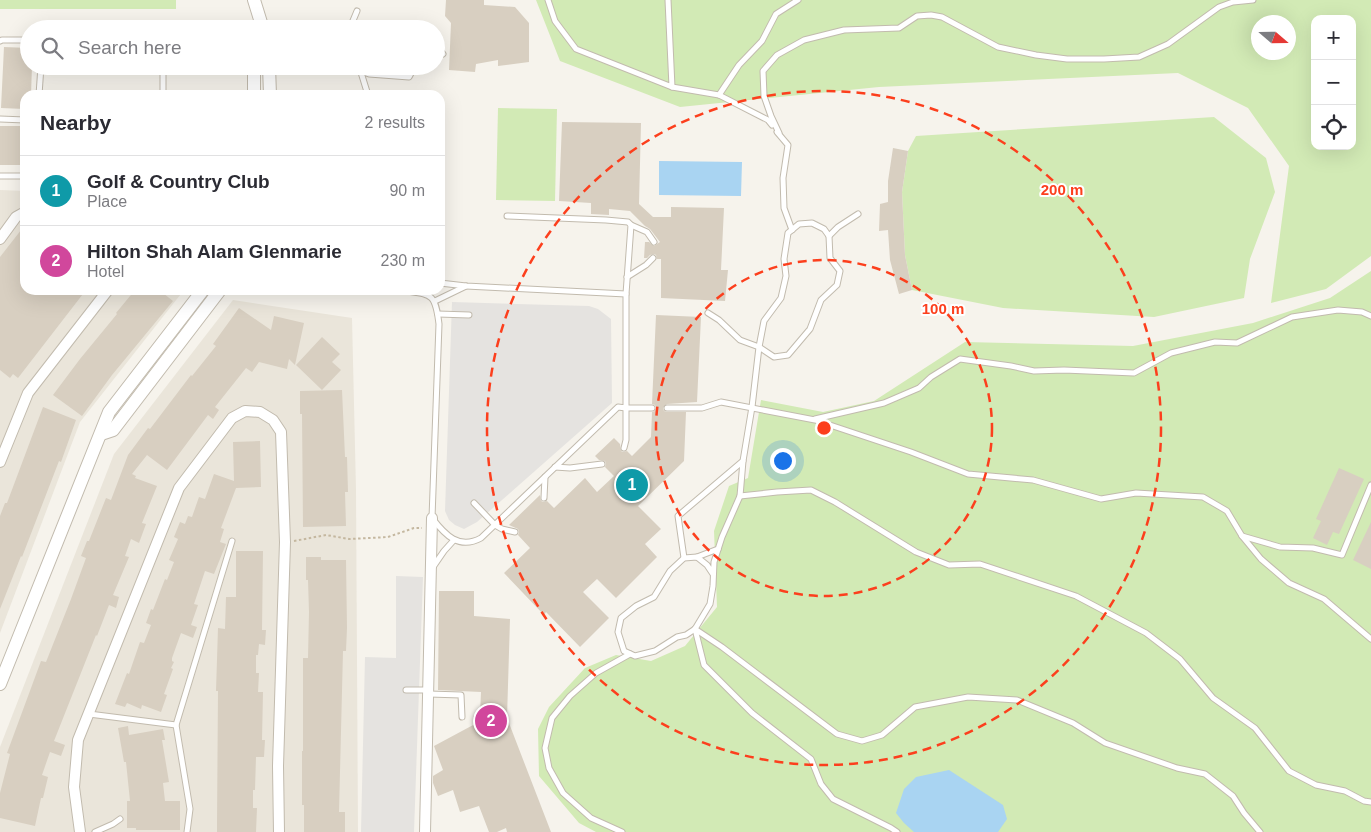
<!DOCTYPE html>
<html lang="en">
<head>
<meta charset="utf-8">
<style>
  body { margin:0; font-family:Arial,sans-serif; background:#f7f7f7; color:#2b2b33 }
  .controls { position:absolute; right:15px; top:15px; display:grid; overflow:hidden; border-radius:10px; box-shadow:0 5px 20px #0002 }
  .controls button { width:45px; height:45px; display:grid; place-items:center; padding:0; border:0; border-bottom:1px solid #e1e1e2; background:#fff; color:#2b2b33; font:25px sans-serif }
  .compass { position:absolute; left:1251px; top:15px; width:45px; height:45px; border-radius:50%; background:#fff; box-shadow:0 5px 20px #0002; rotate:110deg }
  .you { position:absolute; left:782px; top:460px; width:18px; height:18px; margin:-12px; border:4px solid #fff; border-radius:50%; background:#1a73e8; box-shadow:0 0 0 8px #1a73e833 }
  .badge { display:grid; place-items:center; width:32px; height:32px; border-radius:50%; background:#db2777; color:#fff; font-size:16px; font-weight:700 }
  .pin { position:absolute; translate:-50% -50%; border:2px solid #fff; box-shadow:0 1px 5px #0006 }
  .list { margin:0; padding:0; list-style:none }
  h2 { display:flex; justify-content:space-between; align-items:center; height:65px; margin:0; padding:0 20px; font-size:21px }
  h2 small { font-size:16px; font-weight:400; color:#7c7c81 }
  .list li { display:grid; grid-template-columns:32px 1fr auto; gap:15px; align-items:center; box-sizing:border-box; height:70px; padding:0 20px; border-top:1px solid #e1e1e2 }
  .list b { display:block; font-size:19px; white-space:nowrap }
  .list p { margin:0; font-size:16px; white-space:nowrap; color:#7c7c81 }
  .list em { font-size:16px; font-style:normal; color:#7c7c81 }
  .icon { flex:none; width:28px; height:28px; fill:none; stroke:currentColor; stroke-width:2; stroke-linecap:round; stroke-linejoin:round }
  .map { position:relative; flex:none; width:1371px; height:832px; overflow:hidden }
  .search { position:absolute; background:#fff; box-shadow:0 5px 20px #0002; left:20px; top:20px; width:425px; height:55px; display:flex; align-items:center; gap:12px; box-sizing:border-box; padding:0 18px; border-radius:28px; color:#7c7c81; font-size:19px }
  .panel { position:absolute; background:#fff; box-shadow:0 5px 20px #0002; left:20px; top:90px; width:425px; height:205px; border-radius:15px }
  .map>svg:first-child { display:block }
  .residential { fill:#eae5da }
  .green { fill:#d2eab5; fill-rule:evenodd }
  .parking { fill:#e5e3e0 }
  .water { fill:#a9d4f2 }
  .building { fill:#d8cfc1 }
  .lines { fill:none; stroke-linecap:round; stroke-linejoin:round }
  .service-casing { stroke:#c2bbae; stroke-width:7 }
  .minor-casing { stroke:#c2bbae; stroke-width:12 }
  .tertiary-casing { stroke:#c2bbae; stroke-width:14 }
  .path { stroke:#c4b79f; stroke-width:2; stroke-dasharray:2.5 2.5; stroke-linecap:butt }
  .service { stroke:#fff; stroke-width:5 }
  .minor { stroke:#fff; stroke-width:10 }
  .tertiary { stroke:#fff; stroke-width:12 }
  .ring { fill:none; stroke:#fc3f1d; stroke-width:2.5; stroke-dasharray:9 6 }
  .centre { fill:#fc3f1d; stroke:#fff; stroke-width:2.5 }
  .ring-label { font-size:15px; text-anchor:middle; font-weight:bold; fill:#fc3f1d; stroke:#fff; stroke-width:4; stroke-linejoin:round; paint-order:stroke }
</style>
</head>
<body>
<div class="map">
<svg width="1371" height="832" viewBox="0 0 1371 832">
  <rect width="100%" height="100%" fill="#f6f3ec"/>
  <g class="residential">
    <polygon points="0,190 25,191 25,290 184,290 80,422 0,633"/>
    <polygon points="233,300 352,318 356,490 358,832 0,832 0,747 114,454"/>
  </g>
  <g class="green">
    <rect x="0" y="0" width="176" height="9"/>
    <path d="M536 0H1371V256L1326 289 1271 303 1289 166 1248 108 1178 73 879 87 680 107 560 61ZM1315 19H1352V146H1315ZM1258 22H1288V52H1258Z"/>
    <polygon points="498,108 557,109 555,201 496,200"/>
    <polygon points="1214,117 1266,158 1275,192 1250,259 1244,298 1154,317 1003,308 912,290 905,255 902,192 908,151 916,136"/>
    <polygon points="1371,271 1371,832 596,832 579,823 539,776 538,729 549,707 585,668 616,655 651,661 685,646 717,607 714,531 729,486 748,478 761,400 823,412 874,401 965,342 1133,346 1253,323 1330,298"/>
  </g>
  <g class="parking">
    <polygon points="452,302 589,306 598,309 611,319 612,403 477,522 464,529 455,525 449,520 445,511"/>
    <polygon points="396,576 423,577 414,832 361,832 365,657 396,658"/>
  </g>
  <g class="water">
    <polygon points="659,161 742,162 741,196 659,195"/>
    <polygon points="949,770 1003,805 1007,819 998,832 914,832 904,823 896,813 904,789 916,777"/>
  </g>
  <g class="building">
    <polygon points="446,0 484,0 484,5 515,7 529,23 529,62 498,66 498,60 476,64 475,72 449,70 451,23 445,16"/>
    <polygon points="4,47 29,48 29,66 32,66 31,95 25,95 25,109 1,108"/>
    <polygon points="562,122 641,123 639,204 653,217 671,217 671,207 724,208 721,270 728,270 725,301 661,298 661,259 657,259 656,255 654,254 650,255 647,258 644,258 645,242 649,242 654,246 660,242 650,229 645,226 630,211 609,209 609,215 591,214 591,203 559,201"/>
    <rect x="0" y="126" width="25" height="39"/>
    <polygon points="893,148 908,151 902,192 905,255 912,290 899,294 890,260 888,230 879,231 880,204 888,202 888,181"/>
    <polygon points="25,225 25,290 86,290 18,378 13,374 10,378 0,370 0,257"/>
    <polygon points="135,290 159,290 173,301 112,375 82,416 53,395 80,359 117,314 116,313"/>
    <polygon points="239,308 271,330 274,316 304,323 295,365 289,359 287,369 259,362 252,372 246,368 215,407 219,410 213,419 208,415 167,470 147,455 132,474 136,476 135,478 157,486 142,523 146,524 139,543 131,539 125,556 129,557 113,595 119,597 116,608 109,605 97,636 96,635 54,741 65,745 61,756 50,752 42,775 48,777 43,798 41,798 35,826 0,818 0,793 10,754 7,753 41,661 46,662 71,599 86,558 81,556 87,541 89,541 106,498 111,500 128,455 148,428 150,429 191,375 192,376 216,346 213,344"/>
    <polygon points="656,315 701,317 697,402 667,404 663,408 664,411 667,412 686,412 684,461 638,506 661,529 645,544 657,557 616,598 597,579 583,592 609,618 580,647 546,612 544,615 504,573 530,548 518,535 519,532 518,529 509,525 540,495 541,501 544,502 547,501 554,508 585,478 597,492 614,476 605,467 606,464 605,461 599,460 595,456 614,438 620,444 621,451 623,452 627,451 632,456 651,437 652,412 655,411 656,408 655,405 652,404"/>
    <polygon points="322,337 340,354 332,362 341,370 322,390 296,365"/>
    <polygon points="342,390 345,457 347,457 348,492 345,492 346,526 303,527 302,414 300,414 300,391"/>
    <polygon points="43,407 76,420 61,462 59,461 22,557 21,556 0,609 0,516 5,503 7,503"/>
    <polygon points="260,441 261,487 236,488 221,528 224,529 220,542 226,544 214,574 205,571 194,604 198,605 191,625 197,627 193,638 181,633 172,658 172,661 174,662 171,668 173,669 164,694 167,695 161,712 142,705 141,709 127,703 125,707 115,704 127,673 129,674 140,642 144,643 151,625 146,623 151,609 153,610 165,579 167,580 174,562 169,560 178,539 174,537 180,522 185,524 188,516 192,517 199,497 205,499 214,474 234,481 233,442"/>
    <polygon points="1339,468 1364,479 1339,534 1333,532 1327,545 1313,538 1321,521 1316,519"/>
    <polygon points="1371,522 1371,569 1353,560"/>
    <polygon points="236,551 263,551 262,630 266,630 265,645 259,644 258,655 256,655 256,673 259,673 258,692 263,692 262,740 265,740 264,757 256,757 255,790 253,790 253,808 257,808 256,832 217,832 217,824 218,691 216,691 218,628 225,629 226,597 236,597"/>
    <polygon points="306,557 321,557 321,560 346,560 347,628 346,651 343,651 339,812 345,812 345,832 304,832 304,805 302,805 302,751 303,751 303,658 308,658 309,612 308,580 306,580"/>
    <polygon points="439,591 474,591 474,616 510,619 507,718 551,832 507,832 506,828 497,832 489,832 479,806 460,812 453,790 438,796 433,783 433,776 443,770 434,746 475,724 473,716 480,714 481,692 438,690"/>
    <polygon points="128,726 129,735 163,729 165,740 162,740 169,782 163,783 165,801 180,801 180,830 136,830 136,828 127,828 127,801 130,801 126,762 124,762 118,728"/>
  </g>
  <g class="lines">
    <g class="service-casing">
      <g id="service">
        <polyline points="548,0 555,21 576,49 672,87 668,0"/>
        <polyline points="54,29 63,24 138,29"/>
        <polyline points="352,29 352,23 357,11"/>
        <polyline points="0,41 2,40 29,40"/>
        <polyline points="436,45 443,54"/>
        <polyline points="359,66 368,95"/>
        <polyline points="360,71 369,74 409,77 415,66"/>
        <polyline points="672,87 719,95 768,120 772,125"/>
        <polyline points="39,95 41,66"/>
        <polyline points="163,95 163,66"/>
        <polyline points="719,95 739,65 762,41 776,14 798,0"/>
        <polyline points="0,119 25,120"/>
        <polyline points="777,132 788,145 783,178 784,208 792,230"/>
        <polyline points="779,133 771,116 764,96 763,71 777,55 804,40 844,30 899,28 917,16 931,15 942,17 998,47 1036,55 1067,59 1104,59 1139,57 1168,44 1219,7 1233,2 1253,0"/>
        <polyline points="0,176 25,176"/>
        <polyline points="631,225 647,232 654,242"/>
        <polyline points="627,277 646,265 653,258"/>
        <polyline points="440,283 466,286 626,294"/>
        <path d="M400 290C431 295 435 291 439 324L432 518C445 535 459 550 481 538L618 407 626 408V294L631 225 628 222 606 220 507 216"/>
        <polyline points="435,301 466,286"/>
        <polyline points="708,313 719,320 740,340 759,347 774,357 788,355 810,329 821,300 837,285 840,271 830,258 829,236 838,227 858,214"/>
        <polyline points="438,314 469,315"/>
        <polyline points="667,408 702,408 721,402 815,420 911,452 968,474 1033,480 1101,499 1136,493 1203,497 1227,511 1242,536 1280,547 1313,548 1342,555 1371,485"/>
        <polyline points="815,419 884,403 919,388 931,377 960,359 1011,366 1034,371 1064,370 1134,373 1171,353 1215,342 1237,343 1292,317 1338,310 1362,312 1371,316"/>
        <polyline points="624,448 626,440 626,408 652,408"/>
        <polyline points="555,467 570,468 602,464"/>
        <polyline points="740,496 777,492 811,490 835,502 916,552 949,565 980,564 1076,596 1146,633 1180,659 1213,698 1255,728 1289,771 1316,785 1345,791 1364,801 1371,802"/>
        <polyline points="544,498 545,477"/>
        <polyline points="474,503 495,525 502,529 515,532"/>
        <polyline points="1242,536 1261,559 1289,583 1324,599 1371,639"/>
        <polyline points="697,557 718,549"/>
        <polyline points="684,558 678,516 743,461 752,407 759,347 764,321 781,298 786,276 784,259 788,233 799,224 812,223 824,229 829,236"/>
        <polyline points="433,567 444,551 454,540"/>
        <polyline points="713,574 707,565 697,557 684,558 670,571 654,597 636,606 621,618 618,632 624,651 635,656 655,651 677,637 686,635 695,629 710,604 713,586 714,562 722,537 740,496 743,461"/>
        <polyline points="695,629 722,647 837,734 862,741 882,735 915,707 968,697 1017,700 1073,723 1105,743 1177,768 1205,774 1233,796 1244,813 1260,832"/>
        <polyline points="695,629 704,665 752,713 811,759 821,784 833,799 891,828 897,832"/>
        <polyline points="406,690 428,690"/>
        <polyline points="429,694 461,695 462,717"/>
        <polyline points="89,714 176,725 232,541"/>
        <polyline points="176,725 190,809 187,832"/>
        <polyline points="95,832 113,824 120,819"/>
        <polyline points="622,832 591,818 563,793 549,768 545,748 552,718 570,696 596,673 630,654"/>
      </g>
    </g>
    <g class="minor-casing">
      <g id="minor">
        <polyline points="0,239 16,217 25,212"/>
        <polyline points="0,462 28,393 108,290"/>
        <polyline points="80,832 74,787 78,740 179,488 232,418 245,411 260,412 273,420 281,432 285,542 278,766 279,832"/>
        <polyline points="425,832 432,518"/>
      </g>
    </g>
    <g class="tertiary-casing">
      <g id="tertiary">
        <polyline points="254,0 263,29"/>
        <polyline points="254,66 254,95"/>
        <polyline points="269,66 270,95"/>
        <polyline points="101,434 113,430 220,290"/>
        <polyline points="0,684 109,412 203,290"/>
      </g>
    </g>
    <polyline class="path" points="294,541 326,535 349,539 388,537 414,528 422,528"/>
    <use href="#service" class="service"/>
    <use href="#minor" class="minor"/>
    <use href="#tertiary" class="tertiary"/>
  </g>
  <g class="ring">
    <circle cx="824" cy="428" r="168"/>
    <circle cx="824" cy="428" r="337"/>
  </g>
  <circle cx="824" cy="428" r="8" class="centre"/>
  <g class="ring-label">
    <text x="1062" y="195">200 m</text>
    <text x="943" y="314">100 m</text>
  </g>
</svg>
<div class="controls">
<button>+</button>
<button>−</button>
<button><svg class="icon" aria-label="locate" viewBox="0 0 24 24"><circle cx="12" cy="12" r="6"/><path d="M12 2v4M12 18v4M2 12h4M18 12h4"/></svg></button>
</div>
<svg class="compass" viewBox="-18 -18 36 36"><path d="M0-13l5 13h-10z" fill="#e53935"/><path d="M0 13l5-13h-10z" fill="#7c7c81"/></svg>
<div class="you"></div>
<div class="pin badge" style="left:632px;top:485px;background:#0f9aa8">1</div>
<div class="pin badge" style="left:491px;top:721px;background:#d1479c">2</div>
<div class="search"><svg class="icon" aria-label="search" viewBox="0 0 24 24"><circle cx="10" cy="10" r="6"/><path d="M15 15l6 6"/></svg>Search here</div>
<section class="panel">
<h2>Nearby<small>2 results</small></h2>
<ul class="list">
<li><span class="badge" style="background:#0f9aa8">1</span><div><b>Golf &amp; Country Club</b><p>Place</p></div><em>90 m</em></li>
<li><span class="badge" style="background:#d1479c">2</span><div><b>Hilton Shah Alam Glenmarie</b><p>Hotel</p></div><em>230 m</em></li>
</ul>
</section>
</div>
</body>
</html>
